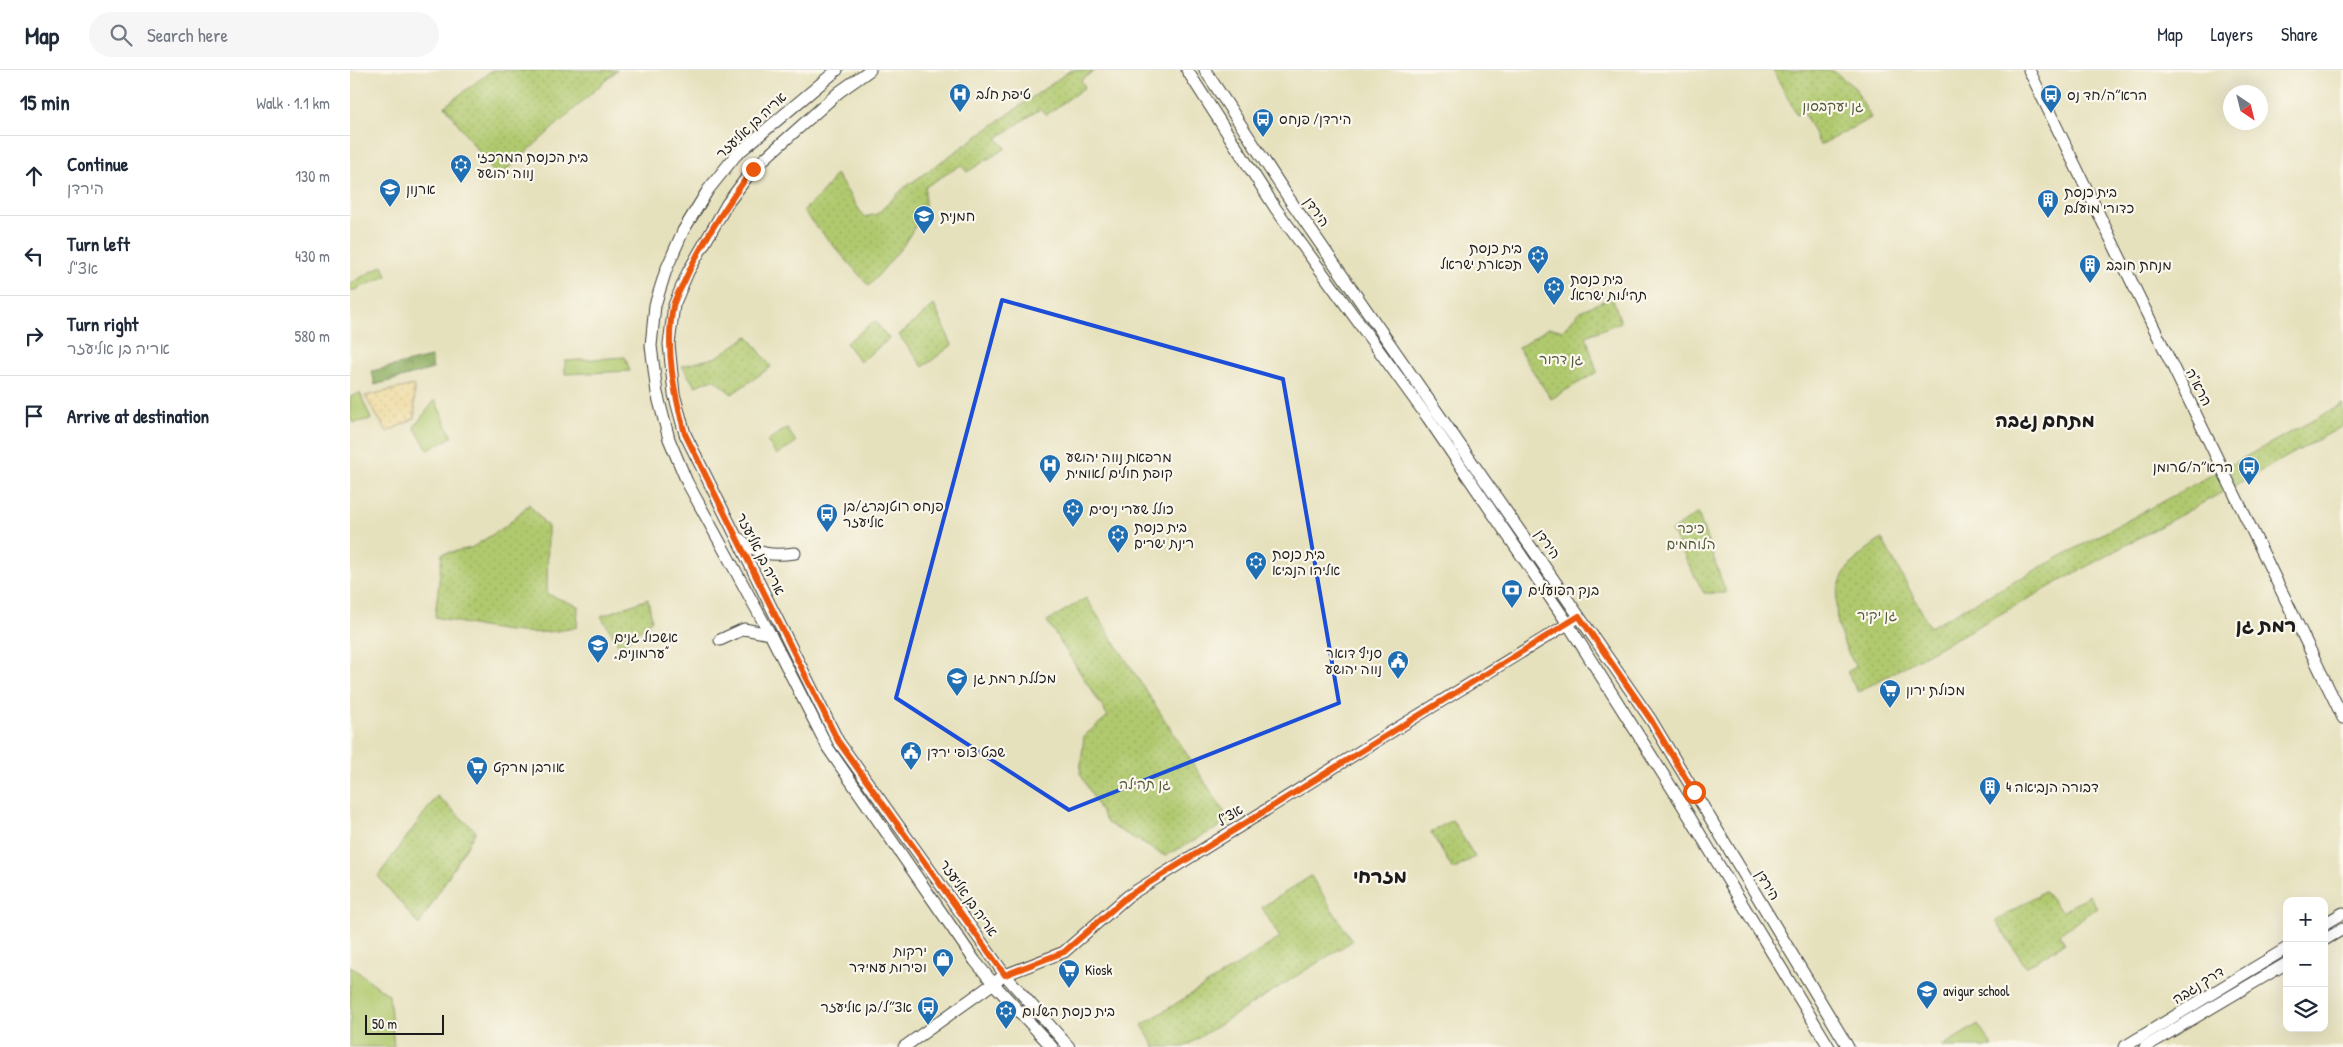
<!DOCTYPE html>
<html lang="en">
<head>
<meta charset="utf-8">
<style>
  body { margin:0; font-family:"Patrick Hand","Playpen Sans Hebrew",sans-serif; background:#f6f6f7; color:#1f2937 }
  .controls { position:absolute; right:15px; bottom:15px; display:grid; overflow:hidden; border-radius:10px; box-shadow:0 5px 20px #0002 }
  .controls button { width:45px; height:45px; display:grid; place-items:center; padding:0; border:0; border-bottom:1px solid #e0e1e3; background:#fff; color:#1f2937; font:25px sans-serif }
  .compass { position:absolute; left:1873px; top:15px; width:45px; height:45px; border-radius:50%; background:#fff; box-shadow:0 5px 20px #0002; rotate:145deg }
  .scale { position:absolute; left:15px; bottom:12px; width:79px; box-sizing:border-box; padding-left:5px; border:2px solid #1c1c1c; border-top:0; font-size:14px; line-height:18px; white-space:nowrap; color:#1c1c1c; -webkit-text-stroke:4px #fbf7ec; paint-order:stroke }
  .stop { position:absolute; width:15px; height:15px; margin:-11px; border:4px solid #ea580c; border-radius:50%; background:#fff }
  .stop.end { background:#ea580c; border-color:#fff; box-shadow:0 1px 5px #0008 }
  .list { margin:0; padding:0; list-style:none }
  h2 { display:flex; justify-content:space-between; align-items:center; height:65px; margin:0; padding:0 20px; font-size:21px }
  h2 small { font-size:16px; font-weight:400; color:#747a83 }
  .list li { display:grid; grid-template-columns:32px 1fr auto; gap:15px; align-items:center; box-sizing:border-box; height:80px; padding:0 20px; border-top:1px solid #e0e1e3 }
  .list b { display:block; font-size:19px; white-space:nowrap }
  .list p { margin:0; font-size:16px; white-space:nowrap; color:#747a83 }
  .list em { font-size:16px; font-style:normal; color:#747a83 }
  .icon { flex:none; width:28px; height:28px; fill:none; stroke:currentColor; stroke-width:2; stroke-linecap:round; stroke-linejoin:round }
  .map { position:relative; flex:none; width:1993px; height:977px; overflow:hidden }
  header { display:flex; align-items:center; gap:30px; box-sizing:border-box; height:70px; padding:0 25px; background:#fff; border-bottom:1px solid #e0e1e3 }
  header strong { font-size:24px }
  nav { display:flex; gap:28px; margin-inline-start:auto; font-size:18px }
  .search { width:350px; height:45px; background:#f6f6f7; display:flex; align-items:center; gap:12px; box-sizing:border-box; padding:0 18px; border-radius:28px; color:#747a83; font-size:19px }
  main { display:flex }
  aside { flex:1; background:#fff }
  .map>svg:first-child { display:block }
  .green { fill:#b0c96e; stroke:#667245 }
  .forest { fill:url(#forest-crowns); stroke:#54643e }
  .sand { fill:url(#sand-dots); stroke:#857b5d }
  .park { fill:url(#park-dots); stroke:#667245 }
  .lines { fill:none; stroke-linecap:round; stroke-linejoin:round }
  .tertiary-casing { stroke:#3a3a34; stroke-width:13 }
  .tertiary { stroke:#fff; stroke-width:11 }
  .route { stroke:#ea580c; stroke-width:6 }
  .marked { fill:none; stroke:#1d4ed8; stroke-width:4; stroke-linejoin:round }
  .labels { text-anchor:middle; stroke-width:4.5; stroke-linejoin:round; paint-order:stroke }
  .poi-label { font-size:14px; fill:#1c1c1c; stroke:#fbf7ec; text-anchor:start }
  .park-label { font-size:14px; fill:#505939; stroke:#fbf7ec }
  .street-label { font-size:14px; fill:#1c1c1c; stroke:#fbf7ec }
  .district-label { font-size:19px; font-weight:bold; fill:#1c1c1c; stroke:#fbf7ec }
</style>
</head>
<body>
<header>
<strong>Map</strong>
<div class="search"><svg class="icon" aria-label="search" viewBox="0 0 24 24"><circle cx="10" cy="10" r="6"/><path d="M15 15l6 6"/></svg>Search here</div>
<nav><a>Map</a><a>Layers</a><a>Share</a></nav>
</header>
<main>
<aside>
<h2>15 min<small>Walk · 1.1 km</small></h2>
<ul class="list">
<li><svg class="icon" aria-label="ahead" viewBox="0 0 24 24"><path d="M12 20V5M6 11l6-6 6 6"/></svg><div><b>Continue</b><p>הירדן</p></div><em>130 m</em></li>
<li><svg class="icon" aria-label="left" viewBox="0 0 24 24"><path d="M17 20v-9H6M10 6l-5 5 5 5"/></svg><div><b>Turn left</b><p>אצ&quot;ל</p></div><em>430 m</em></li>
<li><svg class="icon" aria-label="right" viewBox="0 0 24 24"><path d="M7 20v-9h11M14 6l5 5-5 5"/></svg><div><b>Turn right</b><p>אריה בן אליעזר</p></div><em>580 m</em></li>
<li><svg class="icon" aria-label="arrive" viewBox="0 0 24 24"><path d="M6 21V4h12l-3 4 3 4H6"/></svg><div><b>Arrive at destination</b></div></li>
</ul>
</aside>
<div class="map">
<svg width="1993" height="977" viewBox="0 0 1993 977">
  <defs>
    <pattern id="forest-crowns" width="20" height="18" patternUnits="userSpaceOnUse" patternTransform="scale(1.25)"><rect width="20" height="18" fill="#8cad61"/><path d="M2 6a3 3 0 1 1 6 0M12 15a3 3 0 1 1 6 0" fill="none" stroke="#728c4f"/></pattern>
    <pattern id="sand-dots" width="8" height="8" patternUnits="userSpaceOnUse" patternTransform="scale(1.25)"><rect width="8" height="8" fill="#eeda9e"/><path d="M2 2h.1M6 6h.1" fill="none" stroke="#ccba88" stroke-width="1.8" stroke-linecap="round"/></pattern>
    <pattern id="park-dots" width="8" height="8" patternUnits="userSpaceOnUse" patternTransform="scale(1.25)"><rect width="8" height="8" fill="#b0c96e"/><path d="M2 2h.1M6 6h.1" fill="none" stroke="#97ac5f" stroke-width="1.8" stroke-linecap="round"/></pattern>
  </defs>
  <rect width="100%" height="100%" fill="#fbf7ec"/>
  <filter id="ink" filterUnits="userSpaceOnUse"><feTurbulence type="fractalNoise" baseFrequency=".02" numOctaves="2"/><feDisplacementMap in="SourceGraphic" scale="10" xChannelSelector="R" yChannelSelector="G"/><feConvolveMatrix kernelMatrix="1 2 1 2 8 2 1 2 1" color-interpolation-filters="sRGB"/></filter>
  <filter id="wash" filterUnits="userSpaceOnUse"><feTurbulence type="fractalNoise" baseFrequency=".0096" numOctaves="4" result="noise"/><feDisplacementMap in="SourceGraphic" scale="20" xChannelSelector="R" yChannelSelector="G"/><feGaussianBlur stdDeviation="1.12" result="paint"/><feColorMatrix in="noise" values="0 0 0 0 0 0 0 0 0 0 0 0 0 0 0 0 0 1.4 0 .05"/><feComposite in="paint" operator="in"/></filter>
  <g filter="url(#wash)">
    <rect width="100%" height="100%" fill="#e6e1bd"/>
    <g class="green">
      <polygon points="33,195 37,206 0,222 0,214"/>
      <polygon points="275,287 280,301 215,304 215,291"/>
      <polygon points="10,323 21,349 3,353 0,347 0,327"/>
      <polygon points="85,330 102,367 78,380 64,357"/>
      <polygon points="437,358 446,372 427,385 417,371"/>
      <polygon points="0,896 39,925 44,977 0,977"/>
      <polygon points="1628,954 1643,977 1591,977"/>
    </g>
    <polygon class="forest" points="81,287 83,299 25,315 22,301"/>
    <polygon class="sand" points="64,315 65,348 37,362 15,326"/>
    <g class="park">
      <polygon points="142,0 267,0 148,108 95,36"/>
      <polygon points="721,0 745,0 731,10 735,17 696,45 690,39 647,68 656,78 617,102 611,95 575,117 575,140 553,176 519,216 453,141 472,123 486,104 514,147 527,144 554,118"/>
      <polygon points="1423,0 1482,0 1505,18 1521,48 1470,75 1454,42 1447,45"/>
      <polygon points="1262,227 1271,252 1236,266 1247,302 1201,329 1168,278 1198,258 1213,260 1230,241"/>
      <polygon points="584,235 602,275 573,297 549,265"/>
      <polygon points="525,251 539,269 510,292 496,273"/>
      <polygon points="398,266 421,297 382,324 363,309 345,316 332,296 367,287"/>
      <path d="M1993 334V356L1508 622 1497 602 1506 597C1491 572 1481 545 1489 516 1491 511 1492 506 1495 502 1505 488 1518 478 1532 469L1580 557Z"/>
      <path d="M179 434 198 457 197 524 228 536 227 557C180 570 131 557 85 547L92 484 121 478 156 456Z"/>
      <polygon points="1348,443 1376,523 1354,523 1321,461"/>
      <polygon points="736,528 880,751 815,786 757,753 730,703 734,666 758,646 697,551"/>
      <polygon points="298,529 302,550 270,577 251,546"/>
      <polygon points="87,726 126,761 69,855 28,806"/>
      <polygon points="1102,750 1125,787 1103,800 1081,762"/>
      <polygon points="961,806 1002,871 834,977 805,977 792,955 930,868 912,837"/>
      <polygon points="1694,821 1712,842 1739,825 1747,838 1709,864 1715,873 1676,897 1646,851"/>
    </g>
  </g>
  <g filter="url(#ink)">
    <g class="lines">
      <g class="tertiary-casing">
        <g id="tertiary">
          <polyline points="487,0 386,85 358,120 333,161 316,200 305,235 301,276 307,323 319,369 337,412 420,564 478,678 625,891 643,913 702,977"/>
          <polyline points="520,0 489,22 403,99 377,134 338,202 324,235 319,274 324,324 335,364 488,671 655,905 719,977"/>
          <polyline points="837,0 926,139 1078,348 1218,554 1330,731 1479,977"/>
          <polyline points="855,0 940,130 1301,650 1498,977"/>
          <polyline points="1679,0 1993,648"/>
          <path d="M390 469C407 485 422 486 445 483"/>
          <polyline points="370,570 394,559 420,564"/>
          <polyline points="1974,854 1993,843"/>
          <polyline points="1974,870 1993,859"/>
          <polyline points="554,977 655,905 714,882 778,826 1033,667 1224,550"/>
          <polyline points="1774,977 1937,878"/>
          <polyline points="1795,977 1937,893"/>
        </g>
      </g>
      <use href="#tertiary" class="tertiary"/>
    </g>
  </g>
  <g class="lines" filter="url(#ink)">
    <path class="route" d="M403 99C377 134 352 171 334 212 330 220 325 228 323 236 315 280 324 322 335 364L488 671 655 905 714 882 778 826 1229 546 1301 650 1344 722"/>
  </g>
  <path class="marked" d="M652 230 933 309 989 633 719 740 546 628Z"/>
  <defs>
    <g id="hospital-pin" transform="scale(1.125)"><path d="M0 17L-7.5 6A9.5 9.5 0 1 1 7.5 6Z" fill="#1f6fb2" stroke="#fbf7ec"/><path d="M-5-5h3v3.5h4V-5h3V5h-3V1.5h-4V5h-3Z" fill="#fff"/></g>
    <g id="bus-pin" transform="scale(1.125)"><path d="M0 17L-7.5 6A9.5 9.5 0 1 1 7.5 6Z" fill="#1f6fb2" stroke="#fbf7ec"/><path d="M-5-6H5V4H4V6H2V4H-2V6H-4V4H-5ZM-3.5-4V0h7V-4ZM-3.5 1.2v1.5H-2V1.2ZM2 1.2v1.5H3.5V1.2Z" fill="#fff"/></g>
    <g id="synagogue-pin" transform="scale(1.125)"><path d="M0 17L-7.5 6A9.5 9.5 0 1 1 7.5 6Z" fill="#1f6fb2" stroke="#fbf7ec"/><path d="M0-6.5L5.6 3.2H-5.6ZM0 6.5L5.6-3.2H-5.6Z" fill="#fff"/></g>
    <g id="school-pin" transform="scale(1.125)"><path d="M0 17L-7.5 6A9.5 9.5 0 1 1 7.5 6Z" fill="#1f6fb2" stroke="#fbf7ec"/><path d="M0-5L7-2L0 1L-7-2ZM-4 1L0 2.5L4 1V4Q0 6-4 4Z" fill="#fff"/></g>
    <g id="building-pin" transform="scale(1.125)"><path d="M0 17L-7.5 6A9.5 9.5 0 1 1 7.5 6Z" fill="#1f6fb2" stroke="#fbf7ec"/><path d="M-4-6H4V6H1V3H-1V6H-4ZM-2.5-4.3h1.7v1.8h-1.7ZM.8-4.3h1.7v1.8H.8ZM-2.5-1h1.7V.8h-1.7ZM.8-1h1.7V.8H.8Z" fill="#fff"/></g>
    <g id="bank-pin" transform="scale(1.125)"><path d="M0 17L-7.5 6A9.5 9.5 0 1 1 7.5 6Z" fill="#1f6fb2" stroke="#fbf7ec"/><path d="M-6-4H6V4H-6ZM0-2.3a2.3 2.3 0 1 0 0 4.6a2.3 2.3 0 1 0 0-4.6Z" fill="#fff"/></g>
    <g id="civic-pin" transform="scale(1.125)"><path d="M0 17L-7.5 6A9.5 9.5 0 1 1 7.5 6Z" fill="#1f6fb2" stroke="#fbf7ec"/><path d="M-.6-6.5H3V-4.5H.6V-3L4-1V1h2V6H-6V1h2V-1L-.6-3ZM-1.2 2.5V6h2.4V2.5Z" fill="#fff"/></g>
    <g id="university-pin" transform="scale(1.125)"><path d="M0 17L-7.5 6A9.5 9.5 0 1 1 7.5 6Z" fill="#1f6fb2" stroke="#fbf7ec"/><path d="M0-5L7-2L0 1L-7-2ZM-4 1L0 2.5L4 1V4Q0 6-4 4Z" fill="#fff"/></g>
    <g id="supermarket-pin" transform="scale(1.125)"><path d="M0 17L-7.5 6A9.5 9.5 0 1 1 7.5 6Z" fill="#1f6fb2" stroke="#fbf7ec"/><path d="M-6-5.5h2.5l.6 2H6L4.5 2H-2.5L-4.4-4H-6ZM-1.5 3.2a1.3 1.3 0 1 0 .1 0ZM3 3.2a1.3 1.3 0 1 0 .1 0Z" fill="#fff"/></g>
    <g id="shop-pin" transform="scale(1.125)"><path d="M0 17L-7.5 6A9.5 9.5 0 1 1 7.5 6Z" fill="#1f6fb2" stroke="#fbf7ec"/><path d="M-5-2.5h2.3a2.7 3.5 0 0 1 5.4 0H5L5.5 6h-11ZM-1.5-2.5h3a1.5 2.3 0 0 0-3 0Z" fill="#fff"/></g>
  </defs>
  <g fill-rule="evenodd">
    <use href="#hospital-pin" x="610" y="24"/>
    <use href="#bus-pin" x="1701" y="25"/>
    <use href="#bus-pin" x="913" y="49"/>
    <use href="#synagogue-pin" x="111" y="95"/>
    <use href="#school-pin" x="40" y="119"/>
    <use href="#building-pin" x="1698" y="130"/>
    <use href="#school-pin" x="574" y="146"/>
    <use href="#synagogue-pin" x="1188" y="186"/>
    <use href="#building-pin" x="1740" y="195"/>
    <use href="#synagogue-pin" x="1204" y="217"/>
    <use href="#hospital-pin" x="700" y="395"/>
    <use href="#bus-pin" x="1899" y="397"/>
    <use href="#synagogue-pin" x="723" y="439"/>
    <use href="#bus-pin" x="477" y="444"/>
    <use href="#synagogue-pin" x="768" y="465"/>
    <use href="#synagogue-pin" x="906" y="492"/>
    <use href="#bank-pin" x="1162" y="520"/>
    <use href="#school-pin" x="248" y="575"/>
    <use href="#civic-pin" x="1048" y="591"/>
    <use href="#university-pin" x="607" y="608"/>
    <use href="#supermarket-pin" x="1540" y="620"/>
    <use href="#civic-pin" x="561" y="682"/>
    <use href="#supermarket-pin" x="127" y="697"/>
    <use href="#building-pin" x="1640" y="717"/>
    <use href="#shop-pin" x="593" y="889"/>
    <use href="#supermarket-pin" x="719" y="900"/>
    <use href="#school-pin" x="1577" y="921"/>
    <use href="#bus-pin" x="578" y="937"/>
    <use href="#synagogue-pin" x="656" y="941"/>
  </g>
  <g class="labels">
    <g class="poi-label">
      <text x="626" y="29">טיפת חלב</text>
      <text x="1717" y="30">הרא״ה/חד נס</text>
      <text x="929" y="54">הירדן/ פנחס</text>
      <text x="127" y="92">בית הכנסת המרכזי<tspan x="127" dy="16">נווה יהושע</tspan></text>
      <text x="56" y="124">ארנון</text>
      <text x="1714" y="127">בית כנסת<tspan x="1714" dy="16">כדורי מועלם</tspan></text>
      <text x="590" y="151">חמנית</text>
      <text x="1172" y="183" text-anchor="end">בית כנסת<tspan x="1172" dy="16">תפארת ישראל</tspan></text>
      <text x="1756" y="200">מנחת חובב</text>
      <text x="1220" y="214">בית כנסת<tspan x="1220" dy="16">תהילות ישראל</tspan></text>
      <text x="716" y="392">מרפאת נווה יהושע<tspan x="716" dy="16">קופת חולים לאומית</tspan></text>
      <text x="1883" y="402" text-anchor="end">הרא״ה/טרומן</text>
      <text x="493" y="441">פנחס רוטנברג/בן<tspan x="493" dy="16">אליעזר</tspan></text>
      <text x="739" y="444">כולל שערי ניסים</text>
      <text x="784" y="462">בית כנסת<tspan x="784" dy="16">רינת ישרים</tspan></text>
      <text x="922" y="489">בית כנסת<tspan x="922" dy="16">אליהו הנביא</tspan></text>
      <text x="1178" y="525">בנק הפועלים</text>
      <text x="264" y="572">אשכול גנים<tspan x="264" dy="16">„ערמונים”</tspan></text>
      <text x="1032" y="588" text-anchor="end">סניף דואר<tspan x="1032" dy="16">נווה יהושע</tspan></text>
      <text x="623" y="613">מכללת רמת גן</text>
      <text x="1556" y="625">מכולת ירון</text>
      <text x="577" y="687">שבט צופי ירדן</text>
      <text x="143" y="702">אורבן מרקט</text>
      <text x="1656" y="722">דבורה הנביאה 4</text>
      <text x="577" y="886" text-anchor="end">ירקות<tspan x="577" dy="16">ופירות עמידר</tspan></text>
      <text x="735" y="905">Kiosk</text>
      <text x="1593" y="926">avigur school</text>
      <text x="562" y="942" text-anchor="end">אצ״ל/בן אליעזר</text>
      <text x="672" y="946">בית כנסת השלום</text>
    </g>
    <g class="park-label">
      <text x="1483" y="41">גן יעקבסון</text>
      <text x="1211" y="294">גן דרור</text>
      <text x="1341" y="463">כיכר<tspan x="1341" dy="16">הלוחמים</tspan></text>
      <text x="1527" y="550">גן יקיר</text>
      <text x="795" y="719">גן תהילה</text>
    </g>
    <g class="street-label">
      <text transform="translate(401 55) rotate(-43)" y="5">אריה בן אליעזר</text>
      <text transform="translate(967 142) rotate(55)" y="5">הירדן</text>
      <text transform="translate(1849 317) rotate(63)" y="5">הרא"ה</text>
      <text transform="translate(1198 474) rotate(55)" y="5">הירדן</text>
      <text transform="translate(411 484) rotate(63)" y="5">אריה בן אליעזר</text>
      <text transform="translate(880 745) rotate(-32)" y="5">אצ"ל</text>
      <text transform="translate(1418 815) rotate(59)" y="5">הירדן</text>
      <text transform="translate(619 828) rotate(55)" y="5">אריה בן אליעזר</text>
      <text transform="translate(1848 915) rotate(-32)" y="5">דרך נגבה</text>
    </g>
    <g class="district-label">
      <text x="1695" y="357">מתחם נגבה</text>
      <text x="1916" y="562">רמת גן</text>
      <text x="1030" y="813">מזרחי</text>
    </g>
  </g>
</svg>
<div class="controls">
<button>+</button>
<button>−</button>
<button><svg class="icon" aria-label="layers" viewBox="0 0 24 24"><path d="M12 4l9 5-9 5-9-5zM3 14l9 5 9-5"/></svg></button>
</div>
<svg class="compass" viewBox="-18 -18 36 36"><path d="M0-13l5 13h-10z" fill="#e53935"/><path d="M0 13l5-13h-10z" fill="#747a83"/></svg>
<div class="scale">50 m</div>
<div class="stop" style="left:1344px;top:722px"></div>
<div class="stop end" style="left:403px;top:99px"></div>
</div>
</main>
</body>
</html>
